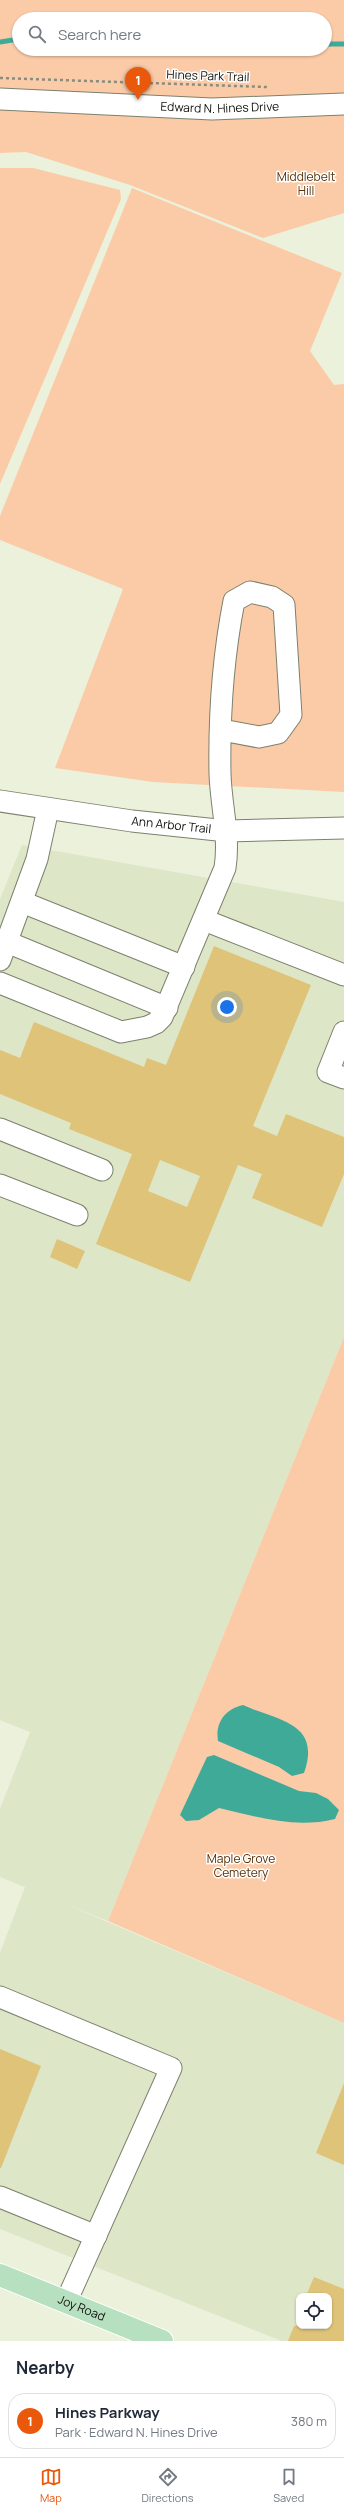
<!DOCTYPE html>
<html lang="en">
<head>
<meta charset="utf-8">
<style>
  body { margin:0; font-family:Manrope,sans-serif; background:#f6f6f7; color:#1f2937 }
  .controls { position:absolute; right:12px; bottom:12px; display:grid; overflow:hidden; border-radius:8px; box-shadow:0 1px 3px #0004 }
  .controls button { width:36px; height:36px; display:grid; place-items:center; padding:0; border:0; border-bottom:1px solid #e0e1e3; background:#fff; color:#1f2937; font:20px sans-serif }
  .you { position:absolute; left:227px; top:1007px; width:14px; height:14px; margin:-10px; border:3px solid #fff; border-radius:50%; background:#1a73e8; box-shadow:0 0 0 6px #1a73e833 }
  .badge { display:grid; place-items:center; width:26px; height:26px; border-radius:50%; background:#ea580c; color:#fff; font-size:13px; font-weight:700 }
  .pin { position:absolute; translate:-50% -33px; filter:drop-shadow(0 1px 2px #0008) }
  .pin::after { content:''; position:absolute; top:21px; width:14px; height:12px; background:inherit; clip-path:polygon(0 0,100% 0,50% 100%) }
  .list { margin:0; padding:0; list-style:none }
  h2 { display:flex; justify-content:space-between; align-items:center; height:52px; margin:0; padding:0 16px; font-size:17px }
  h2 small { font-size:13px; font-weight:400; color:#747a83 }
  .list li { display:grid; grid-template-columns:26px 1fr auto; gap:12px; align-items:center; box-sizing:border-box; height:56px; margin:0 8px 8px; padding:0 8px; border:1px solid #e0e1e3; border-radius:16px }
  .list b { display:block; font-size:15px; white-space:nowrap }
  .list p { margin:0; font-size:13px; white-space:nowrap; color:#747a83 }
  .list em { font-size:13px; font-style:normal; color:#747a83 }
  .icon { flex:none; width:22px; height:22px; fill:none; stroke:currentColor; stroke-width:2; stroke-linecap:round; stroke-linejoin:round }
  .map { position:relative; flex:none; width:344px; height:2341px; overflow:hidden }
  .search { position:absolute; background:#fff; box-shadow:0 1px 3px #0004; left:12px; right:12px; top:12px; height:44px; display:flex; align-items:center; gap:10px; box-sizing:border-box; padding:0 14px; border-radius:22px; color:#747a83; font-size:15px }
  .sheet { height:116px; background:#fff }
  nav { display:flex; justify-content:space-around; align-items:center; box-sizing:border-box; height:56px; border-top:1px solid #e0e1e3; background:#fff; font-size:11px; color:#747a83 }
  nav a { display:grid; justify-items:center; gap:2px }
  nav .on { color:#ea580c }
  .map>svg:first-child { display:block }
  .built { fill:#dde6c7; fill-rule:evenodd }
  .green { fill:#fbcba8; fill-rule:evenodd }
  .water { fill:#40aa99 }
  .lines { fill:none; stroke-linecap:round; stroke-linejoin:round }
  .stream { stroke:#40aa99; stroke-width:5 }
  .building { fill:#dfc378; fill-rule:evenodd }
  .minor-casing { stroke:#7c816d; stroke-width:23 }
  .major-casing { stroke:#fff; stroke-width:24 }
  .path { stroke:#898d7d; stroke-width:2.5; stroke-dasharray:3 3; stroke-linecap:butt }
  .minor { stroke:#fff; stroke-width:21 }
  .major { stroke:#b7e0c0; stroke-width:22 }
  .labels { text-anchor:middle; stroke-width:3; stroke-linejoin:round; paint-order:stroke }
  .street-label { font-size:12px; fill:#0d0f08; stroke:#fff }
  .park-label { font-size:12px; fill:#593009; stroke:#fff }
</style>
</head>
<body>
<div class="map">
<svg width="344" height="2341" viewBox="0 0 344 2341">
  <rect width="100%" height="100%" fill="#ebf1da"/>
  <path class="built" d="M22 845 344 902V1337L108 1921 63 1903 344 2023V2341H282L0 2229V1953L25 1887 0 1877V1809L30 1732 0 1720V899ZM299 2296H329V2326H299Z"/>
  <g class="green">
    <path d="M0 0H344V213L263 238 130 185 26 152 0 153ZM19 19H325V49H19Z"/>
    <polygon points="0,168 33,168 120,190 121,199 0,484"/>
    <polygon points="132,188 342,273 310,351 334,385 344,384 344,792 153,782 55,768 123,589 0,540 0,516"/>
    <polygon points="344,1337 344,2023 108,1921"/>
  </g>
  <g class="water">
    <path d="M243 1705C277 1721 322 1722 304 1773L292 1776 279 1767 218 1741C215 1723 225 1709 243 1705Z"/>
    <path d="M214 1755 299 1791 316 1793 328 1799 339 1810 335 1819C295 1829 258 1817 219 1808L199 1820 186 1821 180 1815 207 1757Z"/>
  </g>
  <g class="lines">
    <g class="stream">
      <polyline points="0,42 19,39"/>
      <polyline points="325,44 344,44"/>
    </g>
  </g>
  <g class="building">
    <path d="M214 946 311 985 253 1126 277 1136 286 1114 344 1137V1174L322 1227 252 1198 262 1174 238 1165 190 1282 96 1244 132 1154 69 1129 71 1123 0 1094V1050L20 1058 34 1022 144 1067 147 1058 166 1065ZM160 1160 200 1176 187 1207 148 1191Z"/>
    <polygon points="57,1239 85,1251 77,1269 50,1257"/>
    <polygon points="0,2049 41,2066 1,2168 0,2168"/>
    <polygon points="344,2083 344,2165 316,2153"/>
    <polygon points="314,2277 344,2289 344,2341 288,2341 294,2326 329,2326 329,2296 306,2296"/>
  </g>
  <g class="lines">
    <g class="minor-casing">
      <g id="minor">
        <path id="s1" d="M0 99 212 109 344 104"/>
        <path id="s2" d="M0 801 132 821 227 831 344 828"/>
        <polyline points="22,902 184,967"/>
        <polyline points="204,920 344,975"/>
        <polyline points="7,942 167,1008"/>
        <polyline points="0,960 37,859 48,809"/>
        <path d="M0 983 121 1032 147 1027 156 1023 162 1017 225 868C230 836 221 806 220 774 219 717 223 657 234 601L250 592 272 597 284 605 291 715 278 733 259 737 222 730"/>
        <polyline points="344,1032 328,1072 344,1078"/>
        <polyline points="0,1129 102,1170"/>
        <polyline points="0,1185 77,1215"/>
        <polyline points="0,1997 171,2068 66,2302"/>
        <polyline points="0,2197 96,2236"/>
      </g>
    </g>
    <g class="major-casing">
      <g id="major">
        <path id="s3" d="M0 2275 162 2341"/>
      </g>
    </g>
    <polyline class="path" points="0,78 267,87"/>
    <use href="#minor" class="minor"/>
    <use href="#major" class="major"/>
  </g>
  <g class="labels">
    <g class="street-label">
      <text transform="translate(208 76) rotate(2)" y="4">Hines Park Trail</text>
      <text dy="4" stroke="none"><textPath href="#s1" startOffset="220">Edward N. Hines Drive</textPath></text>
      <text dy="4" stroke="none"><textPath href="#s2" startOffset="173">Ann Arbor Trail</textPath></text>
      <text dy="4" stroke="none"><textPath href="#s3" startOffset="88">Joy Road</textPath></text>
    </g>
    <g class="park-label">
      <text x="306" y="181">Middlebelt<tspan x="306" dy="14">Hill</tspan></text>
      <text x="241" y="1863">Maple Grove<tspan x="241" dy="14">Cemetery</tspan></text>
    </g>
  </g>
</svg>
<div class="controls">
<button><svg class="icon" aria-label="locate" viewBox="0 0 24 24"><circle cx="12" cy="12" r="6"/><path d="M12 2v4M12 18v4M2 12h4M18 12h4"/></svg></button>
</div>
<div class="you"></div>
<div class="pin badge" style="left:138px;top:100px">1</div>
<div class="search"><svg class="icon" aria-label="search" viewBox="0 0 24 24"><circle cx="10" cy="10" r="6"/><path d="M15 15l6 6"/></svg>Search here</div>
</div>
<section class="sheet">
<h2>Nearby<small></small></h2>
<ul class="list">
<li><span class="badge">1</span><div><b>Hines Parkway</b><p>Park · Edward N. Hines Drive</p></div><em>380 m</em></li>
</ul>
</section>
<nav>
<a class="on"><svg class="icon" aria-label="map" viewBox="0 0 24 24"><path d="M3 6l6-2 6 2 6-2v14l-6 2-6-2-6 2zM9 4v14M15 6v14"/></svg>Map</a>
<a><svg class="icon" aria-label="directions" viewBox="0 0 24 24"><path d="M12 3l9 9-9 9-9-9zM9 14v-3h6M13 9l2 2-2 2"/></svg>Directions</a>
<a><svg class="icon" aria-label="saved" viewBox="0 0 24 24"><path d="M7 4h10v16l-5-4-5 4z"/></svg>Saved</a>
</nav>
</body>
</html>
